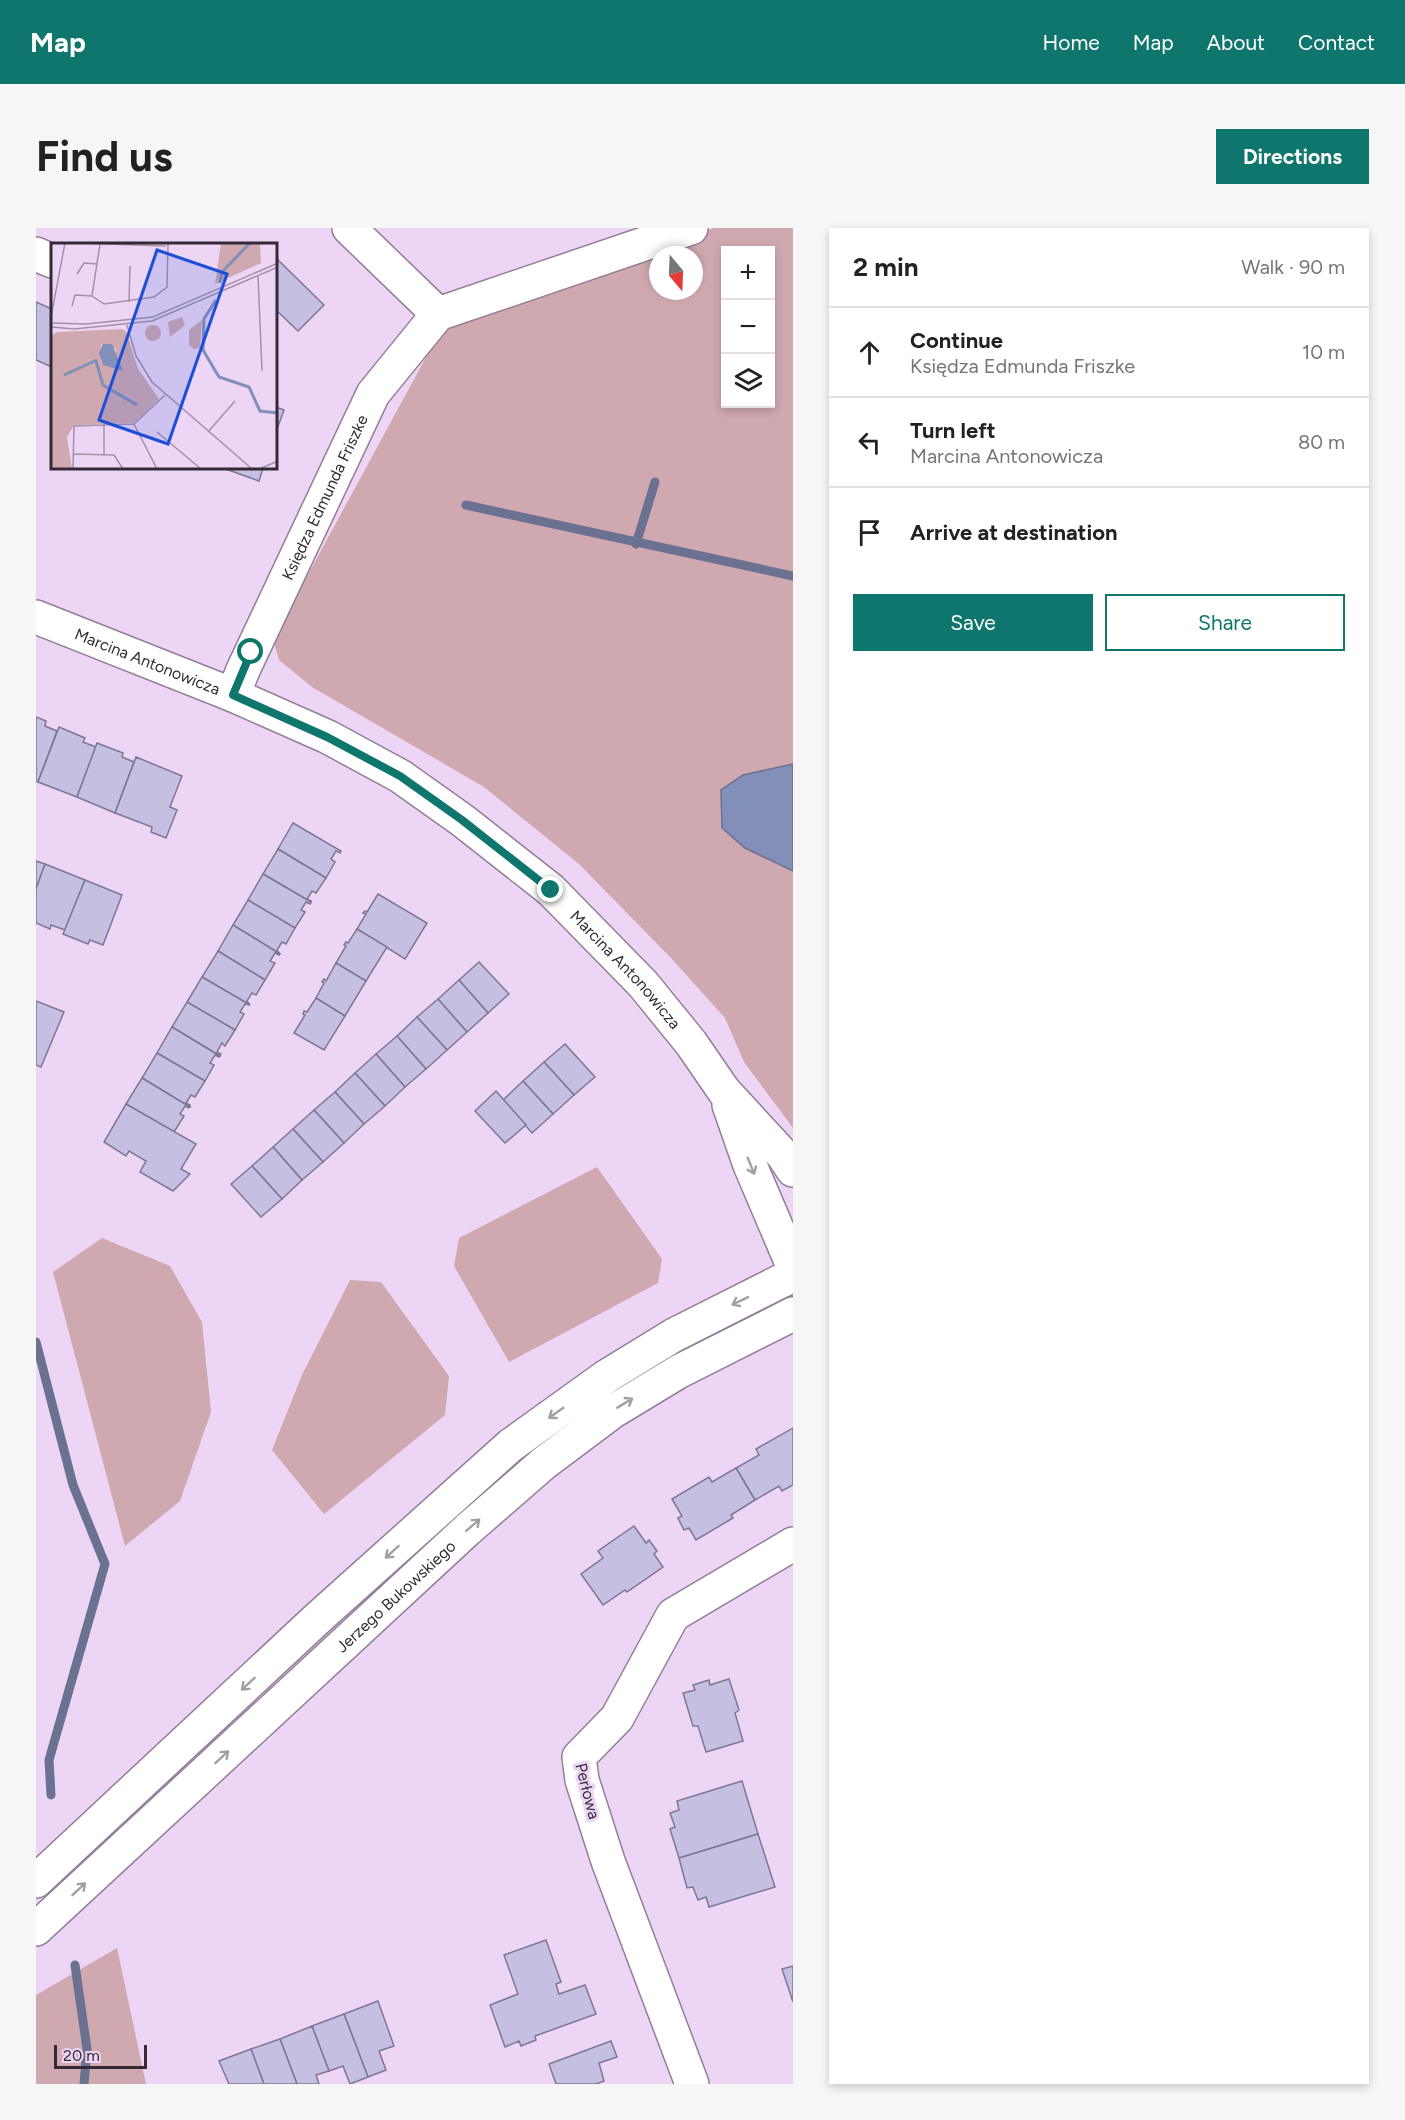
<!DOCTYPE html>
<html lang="en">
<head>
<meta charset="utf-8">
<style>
  body { margin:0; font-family:Figtree,sans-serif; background:#f6f6f6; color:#222 }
  .controls { position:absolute; right:18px; top:18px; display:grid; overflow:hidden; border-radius:0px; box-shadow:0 3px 9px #0003 }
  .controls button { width:54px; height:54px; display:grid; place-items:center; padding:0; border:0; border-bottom:2px solid #e0e0e0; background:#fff; color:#222; font:30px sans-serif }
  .compass { position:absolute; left:613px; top:18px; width:54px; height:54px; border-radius:50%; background:#fff; box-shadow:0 3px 9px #0003; rotate:161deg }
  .scale { position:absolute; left:18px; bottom:15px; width:93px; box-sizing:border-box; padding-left:6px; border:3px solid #332a36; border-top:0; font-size:16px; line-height:21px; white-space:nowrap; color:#332a36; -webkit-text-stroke:4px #edd6f5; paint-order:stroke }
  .stop { position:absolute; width:18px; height:18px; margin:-14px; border:4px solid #0f766e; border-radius:50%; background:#fff }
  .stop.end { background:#0f766e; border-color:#fff; box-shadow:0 2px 6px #0008 }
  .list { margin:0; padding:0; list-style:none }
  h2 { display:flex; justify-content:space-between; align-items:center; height:78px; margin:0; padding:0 24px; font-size:26px }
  h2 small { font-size:20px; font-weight:400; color:#767676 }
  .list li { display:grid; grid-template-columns:39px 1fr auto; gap:18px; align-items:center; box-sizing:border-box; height:90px; padding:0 24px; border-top:2px solid #e0e0e0 }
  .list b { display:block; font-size:22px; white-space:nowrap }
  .list p { margin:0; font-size:20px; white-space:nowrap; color:#767676 }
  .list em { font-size:20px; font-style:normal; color:#767676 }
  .actions { display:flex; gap:12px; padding:18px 24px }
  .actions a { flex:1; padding:14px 0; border:2px solid #0f766e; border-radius:0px; text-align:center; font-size:21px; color:#0f766e }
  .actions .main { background:#0f766e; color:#fff }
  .icon { flex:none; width:33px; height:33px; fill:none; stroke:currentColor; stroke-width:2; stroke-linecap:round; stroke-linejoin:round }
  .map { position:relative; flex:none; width:757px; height:1856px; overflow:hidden; border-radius:0px }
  header { display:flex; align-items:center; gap:36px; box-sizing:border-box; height:84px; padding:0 30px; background:#0f766e; color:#fff }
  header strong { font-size:28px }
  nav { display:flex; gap:33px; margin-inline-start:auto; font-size:21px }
  .intro { display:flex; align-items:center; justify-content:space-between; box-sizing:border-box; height:144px; padding:0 36px }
  h1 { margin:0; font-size:42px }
  .button { padding:15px 27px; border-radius:0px; background:#0f766e; color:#fff; font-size:21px; font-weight:700 }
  main { display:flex; gap:36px; padding:0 36px }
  aside { flex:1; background:#fff; border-radius:0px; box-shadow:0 3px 9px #0003 }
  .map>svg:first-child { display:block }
  .green { fill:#d0a8b0; fill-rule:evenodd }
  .water { fill:#828fb8; stroke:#6a7191; stroke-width:1.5 }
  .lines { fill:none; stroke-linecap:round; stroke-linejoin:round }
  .stream { stroke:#6a7191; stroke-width:9 }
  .building { fill:#c5bfe1; stroke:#7d7797; stroke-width:1.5 }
  .street-casing { stroke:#937d9a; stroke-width:36 }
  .secondary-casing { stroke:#937d9a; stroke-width:36 }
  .street { stroke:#fff; stroke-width:33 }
  .secondary { stroke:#fff; stroke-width:33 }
  .oneway { stroke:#a39fa5 }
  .route { stroke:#0f766e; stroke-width:8 }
  .labels { text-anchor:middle; stroke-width:6; stroke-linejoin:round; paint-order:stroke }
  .street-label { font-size:16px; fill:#332a36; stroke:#edd6f5 }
  .inset-river { fill:none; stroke:#828fb8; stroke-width:3 }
  .inset-road { fill:none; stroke:#a391a9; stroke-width:1.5 }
  .view { fill:#1d4ed8; fill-opacity:0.15; stroke:#1d4ed8; stroke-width:3 }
  .inset-edge { fill:none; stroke:#332a36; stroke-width:3 }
</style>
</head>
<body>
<header>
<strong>Map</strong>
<nav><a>Home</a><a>Map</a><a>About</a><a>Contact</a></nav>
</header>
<div class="intro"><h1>Find us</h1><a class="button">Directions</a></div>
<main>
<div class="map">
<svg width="757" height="1856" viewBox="0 0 757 1856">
  <rect width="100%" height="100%" fill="#edd6f5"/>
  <g class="green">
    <path d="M678 0H757V536H754L709 620 757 643V900L708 834 689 790 635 730 543 636 448 559 276 459 243 432 237 411 408 96ZM690 22H734V176H690ZM622 27H658V63H622Z"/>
    <polygon points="561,939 626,1031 622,1055 473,1134 418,1038 423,1010"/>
    <polygon points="66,1010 134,1038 166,1094 175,1184 144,1273 89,1318 17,1044"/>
    <polygon points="314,1052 345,1054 413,1148 409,1187 288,1286 236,1222 266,1147"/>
    <polygon points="81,1720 110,1856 0,1856 0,1767"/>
  </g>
  <polygon class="water" points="757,536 757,643 709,620 686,600 685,562 707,547"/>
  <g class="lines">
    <g class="stream">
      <polyline points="430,277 757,348"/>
      <polyline points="600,316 619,254"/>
      <polyline points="0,1114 37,1257 69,1336 13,1532 15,1567"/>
      <polyline points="39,1737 51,1821 48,1856"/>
    </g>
  </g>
  <g class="building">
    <polygon points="240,30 288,77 262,103 240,82"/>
    <polygon points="0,74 16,81 16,139 0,132"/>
    <polygon points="240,179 248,182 240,204"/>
    <polygon points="187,240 227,240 223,253"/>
    <polygon points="0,489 10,493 9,498 21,503 2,554 0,553"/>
    <polygon points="23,499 49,510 47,514 60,519 41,569 2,554"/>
    <polygon points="61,515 87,525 86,529 98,534 79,585 41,569"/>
    <polygon points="100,529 146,548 134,579 141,582 130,610 115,604 116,599 79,585"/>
    <polygon points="257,595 305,623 304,625 300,623 295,631 299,634 290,650 242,621"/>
    <polygon points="242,621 290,650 280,665 276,663 271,671 275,673 275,674 227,646"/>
    <polygon points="0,633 9,636 0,661"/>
    <polygon points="9,636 49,652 29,702 15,697 14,701 0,695 0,661"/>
    <polygon points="227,646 275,674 274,676 270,674 265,682 269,684 259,700 212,672"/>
    <polygon points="49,652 86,667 67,717 54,712 52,716 27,706"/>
    <polygon points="342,666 391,695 369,731 321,701 330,686 327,685 329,683 331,684"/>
    <polygon points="212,672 259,700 250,716 246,714 241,722 244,726 197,697"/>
    <polygon points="197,697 244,726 243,727 239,725 234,733 239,735 229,752 182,723"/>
    <polygon points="321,701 351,719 330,753 300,735 310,718 308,717 310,714 312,715"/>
    <polygon points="182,723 229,752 220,767 216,765 211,773 214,777 166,749"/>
    <polygon points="443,734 473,766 452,785 423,752"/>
    <polygon points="300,735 330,753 309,788 280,770 288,755 286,754 288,751 290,753"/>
    <polygon points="166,749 214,777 209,776 204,784 208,786 199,802 151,774"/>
    <polygon points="423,752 452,785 431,804 402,771"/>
    <polygon points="280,770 309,788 288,822 258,805 269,787 267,786 268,783 271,784"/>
    <polygon points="402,771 431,804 411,822 381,789"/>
    <polygon points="0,773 28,784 5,839 0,837"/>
    <polygon points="151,774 199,802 189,818 186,815 181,824 185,826 184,828 136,799"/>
    <polygon points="381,789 411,822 390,841 361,808"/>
    <polygon points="136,799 184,828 183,829 179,827 174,835 178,837 169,853 121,825"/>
    <polygon points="361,808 390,841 369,859 340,826"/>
    <polygon points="529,816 559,849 538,867 508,834"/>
    <polygon points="121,825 169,853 159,869 155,867 150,875 154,877 154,879 106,850"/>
    <polygon points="340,826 369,859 349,878 319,845"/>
    <polygon points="508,834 538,867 517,886 487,853"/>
    <polygon points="319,845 349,878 328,896 299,864"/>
    <polygon points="106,850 154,879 152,880 149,878 144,886 148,888 138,904 90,876"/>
    <polygon points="487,853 517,886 496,905 467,872"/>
    <polygon points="460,863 490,897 469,915 439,883"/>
    <polygon points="299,864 328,896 308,915 278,882"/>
    <polygon points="90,876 160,916 145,941 154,946 137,963 104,944 110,933 93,923 90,928 68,914"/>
    <polygon points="278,882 308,915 287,934 257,901"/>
    <polygon points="257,901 287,934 266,952 237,919"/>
    <polygon points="237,919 266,952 246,971 216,938"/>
    <polygon points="216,938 246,971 225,989 195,956"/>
    <polygon points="757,1200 757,1257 746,1263 743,1258 719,1272 700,1240 723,1227 720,1221"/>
    <polygon points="700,1240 719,1272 695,1287 697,1290 660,1312 653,1300 648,1302 642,1290 646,1288 636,1271 673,1249 676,1254"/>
    <polygon points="598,1298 610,1315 613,1312 621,1323 618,1326 627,1339 591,1364 589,1362 567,1377 545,1346 567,1330 562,1323"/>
    <polygon points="693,1451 703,1482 699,1485 707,1513 670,1524 662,1498 657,1498 647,1465 659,1462 657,1457 673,1452 674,1457"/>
    <polygon points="706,1553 722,1606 643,1630 634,1601 639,1599 634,1585 643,1582 641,1573"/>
    <polygon points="722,1606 739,1659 673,1679 670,1669 662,1672 657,1659 651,1660 643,1630"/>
    <polygon points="510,1712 525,1754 520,1756 523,1766 549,1757 560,1786 499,1808 500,1812 485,1818 483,1813 469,1819 454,1777 482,1766 468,1727"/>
    <polygon points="757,1738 757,1774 746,1741"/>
    <polygon points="342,1773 358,1818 343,1823 350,1842 332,1849 308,1786"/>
    <polygon points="308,1786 332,1849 314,1856 307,1838 293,1843 276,1798"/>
    <polygon points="276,1798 293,1843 280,1847 283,1856 261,1856 244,1811"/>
    <polygon points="244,1811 261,1856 228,1856 215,1821"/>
    <polygon points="575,1813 581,1829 563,1835 568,1853 560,1856 520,1856 513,1836"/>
    <polygon points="215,1821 228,1856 193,1856 183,1833"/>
  </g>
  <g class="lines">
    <g class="street-casing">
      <g id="street">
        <polyline points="313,0 402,86"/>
        <polyline points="0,26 16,33"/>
        <path id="s1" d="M0 389 197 467 292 509 364 548 426 592 515 662 607 756 655 815 688 863 747 927 757 942"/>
        <path id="s2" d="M197 467 207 442 337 166 402 86 655 0"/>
        <polyline points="693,877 714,937 757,1038"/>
        <polyline points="656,1856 572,1633 546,1552 543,1529 581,1490 637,1387 757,1316"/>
      </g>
    </g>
    <g class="secondary-casing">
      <g id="secondary">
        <polyline points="0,1653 282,1390 475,1217 571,1148 638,1107 757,1047"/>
        <path id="s3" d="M0 1701 431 1302 508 1235 576 1184 642 1144 757 1086"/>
      </g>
    </g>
    <use href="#street" class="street"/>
    <use href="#secondary" class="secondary"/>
  </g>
  <defs><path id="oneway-shaft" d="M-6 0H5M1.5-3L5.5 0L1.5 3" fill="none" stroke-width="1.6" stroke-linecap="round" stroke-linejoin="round" transform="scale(1.5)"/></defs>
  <g class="oneway">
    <use href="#oneway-shaft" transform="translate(715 938) rotate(68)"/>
    <use href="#oneway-shaft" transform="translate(704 1073) rotate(154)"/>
    <use href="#oneway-shaft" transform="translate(589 1175) rotate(-31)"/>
    <use href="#oneway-shaft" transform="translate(520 1185) rotate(145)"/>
    <use href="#oneway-shaft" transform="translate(437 1297) rotate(-41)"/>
    <use href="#oneway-shaft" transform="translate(356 1324) rotate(138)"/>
    <use href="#oneway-shaft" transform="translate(212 1456) rotate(137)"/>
    <use href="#oneway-shaft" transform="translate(186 1529) rotate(-43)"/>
    <use href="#oneway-shaft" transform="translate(43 1661) rotate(-43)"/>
  </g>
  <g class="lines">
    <polyline class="route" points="215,424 197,467 291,509 364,548 426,592 515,662"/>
  </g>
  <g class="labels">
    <g class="street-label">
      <text dy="6" stroke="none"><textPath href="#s2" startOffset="218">Księdza Edmunda Friszke</textPath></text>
      <text dy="6" stroke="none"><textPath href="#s1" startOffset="120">Marcina Antonowicza</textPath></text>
      <text dy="6" stroke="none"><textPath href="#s1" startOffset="696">Marcina Antonowicza</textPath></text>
      <text dy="6" stroke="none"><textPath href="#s3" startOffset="490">Jerzego Bukowskiego</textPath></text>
      <text transform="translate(552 1563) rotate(76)" y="6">Perłowa</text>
    </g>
  </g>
  <g transform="translate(15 15)">
    <rect width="226" height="226" fill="#edd6f5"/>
    <path d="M170 0H209L210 20 164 41ZM131 74 134 82 119 94 117 79ZM151 77 149 105 143 106 138 102V87ZM94 90a8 8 0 1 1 16 0a8 8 0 1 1-16 0ZM71 86 75 88 87 126 108 156 83 180 23 182 16 194 21 226H0V93L6 89ZM50 102 65 106 63 113 72 128 50 119Z" fill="#d0a8b0" fill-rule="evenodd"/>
    <path d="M52 101H61L72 128 52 122 48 110Z" fill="#828fb8"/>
    <path class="inset-river" d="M169 40 171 29 199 0M165 57 153 76 152 107 168 134 198 144 209 168 227 170M45 118 52 142 86 162M13 132 46 117"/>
    <path class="inset-road" d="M28 0 115 3M49 1 41 53 53 61 103 54 116 44 117 0M26 31 33 20 46 21M207 33 211 128M78 59 79 23M21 63 24 52 41 53M0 74 14 0M2 80 35 81 102 74 227 20M76 82 85 113 101 139 200 225M1 84 23 86 101 78 227 24M53 181V211M83 181 106 226M106 189 150 226M157 189 184 158M22 211 63 212 72 226M22 226 23 183 83 181 114 152M208 226 227 218"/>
    <path class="view" d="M106 7 176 31 117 201 48 177Z"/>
    <rect width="226" height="226" class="inset-edge"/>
  </g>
</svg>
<div class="controls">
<button>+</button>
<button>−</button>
<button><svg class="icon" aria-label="layers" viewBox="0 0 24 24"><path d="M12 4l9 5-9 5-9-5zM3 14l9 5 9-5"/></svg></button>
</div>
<svg class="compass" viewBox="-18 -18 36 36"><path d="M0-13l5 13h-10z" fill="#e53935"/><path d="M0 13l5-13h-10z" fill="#767676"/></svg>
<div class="scale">20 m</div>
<div class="stop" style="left:215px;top:424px"></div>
<div class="stop end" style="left:515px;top:662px"></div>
</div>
<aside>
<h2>2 min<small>Walk · 90 m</small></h2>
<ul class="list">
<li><svg class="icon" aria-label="ahead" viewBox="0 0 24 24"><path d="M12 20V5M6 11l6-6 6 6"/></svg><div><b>Continue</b><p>Księdza Edmunda Friszke</p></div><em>10 m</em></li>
<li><svg class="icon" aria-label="left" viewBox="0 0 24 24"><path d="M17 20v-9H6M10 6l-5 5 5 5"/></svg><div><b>Turn left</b><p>Marcina Antonowicza</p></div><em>80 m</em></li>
<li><svg class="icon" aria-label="arrive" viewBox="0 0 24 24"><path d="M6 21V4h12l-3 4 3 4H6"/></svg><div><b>Arrive at destination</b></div></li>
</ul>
<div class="actions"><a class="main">Save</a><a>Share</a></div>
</aside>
</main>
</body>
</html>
